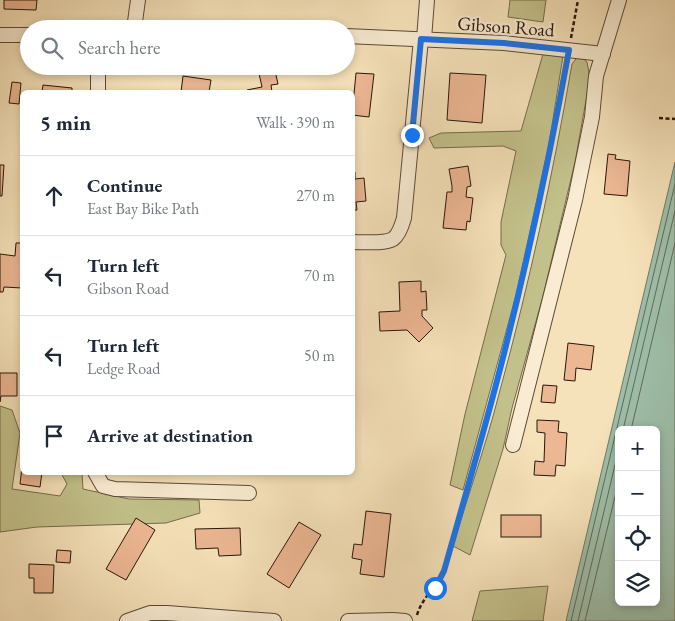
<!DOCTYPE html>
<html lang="en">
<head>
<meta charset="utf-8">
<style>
  body { margin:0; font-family:"EB Garamond",serif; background:#f6f6f7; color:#1f2937 }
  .controls { position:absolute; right:15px; bottom:15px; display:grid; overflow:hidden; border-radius:8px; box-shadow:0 2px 8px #0003 }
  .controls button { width:45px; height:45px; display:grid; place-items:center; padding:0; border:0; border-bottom:1px solid #e0e1e3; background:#fff; color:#1f2937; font:25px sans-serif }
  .stop { position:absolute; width:15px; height:15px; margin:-11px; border:4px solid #1a73e8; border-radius:50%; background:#fff }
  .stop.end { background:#1a73e8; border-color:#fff; box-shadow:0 1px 5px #0008 }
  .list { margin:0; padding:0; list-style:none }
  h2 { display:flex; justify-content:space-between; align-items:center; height:65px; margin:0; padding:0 20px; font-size:21px }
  h2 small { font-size:16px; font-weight:400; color:#747a83 }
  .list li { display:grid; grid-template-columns:32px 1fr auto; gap:15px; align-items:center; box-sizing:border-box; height:80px; padding:0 20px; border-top:1px solid #e0e1e3 }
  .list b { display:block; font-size:19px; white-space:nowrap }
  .list p { margin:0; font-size:16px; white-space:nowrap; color:#747a83 }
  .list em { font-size:16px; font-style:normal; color:#747a83 }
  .icon { flex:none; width:28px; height:28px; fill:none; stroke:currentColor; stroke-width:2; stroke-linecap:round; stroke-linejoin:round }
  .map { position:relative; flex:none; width:675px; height:621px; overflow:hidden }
  .search { position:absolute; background:#fff; box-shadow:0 2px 8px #0003; left:20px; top:20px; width:335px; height:55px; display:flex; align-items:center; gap:12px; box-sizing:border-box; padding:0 18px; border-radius:28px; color:#747a83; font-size:19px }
  .panel { position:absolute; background:#fff; box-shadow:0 2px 8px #0003; left:20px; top:90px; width:335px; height:385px; border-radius:8px }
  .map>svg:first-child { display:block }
  .green { fill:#c3c18b; stroke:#756c4b }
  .water { fill:#9ebfaa; stroke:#6e7b6a; fill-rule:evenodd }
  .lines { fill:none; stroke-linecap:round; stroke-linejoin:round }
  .shore { stroke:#626a5a; stroke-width:1 }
  .building { fill:#ecb793; stroke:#27160b }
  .minor-casing { stroke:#5b4937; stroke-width:16 }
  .path { stroke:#27160b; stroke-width:2.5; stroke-dasharray:4 2.5; stroke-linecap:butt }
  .minor { stroke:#f9ecd2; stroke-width:14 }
  .route { stroke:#1a73e8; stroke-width:6 }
  .labels { text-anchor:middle; stroke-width:4.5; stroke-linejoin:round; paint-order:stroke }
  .street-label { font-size:19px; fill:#27160b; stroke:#f9ecd2 }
</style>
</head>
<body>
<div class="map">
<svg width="675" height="621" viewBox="0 0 675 621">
  <rect width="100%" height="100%" fill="#f6e2ba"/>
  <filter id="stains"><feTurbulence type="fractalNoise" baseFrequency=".004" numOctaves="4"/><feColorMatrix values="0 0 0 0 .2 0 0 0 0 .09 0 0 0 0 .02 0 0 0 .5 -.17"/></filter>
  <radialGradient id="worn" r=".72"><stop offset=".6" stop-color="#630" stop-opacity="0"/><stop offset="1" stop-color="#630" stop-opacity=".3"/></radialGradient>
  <g class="green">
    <polygon points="510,0 546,0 543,22 508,17"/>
    <polygon points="543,54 563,56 549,144 516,295 463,490 450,485 465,414 506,255 501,245 501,222 516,151 503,146 434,148 429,138 441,133 521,131"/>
    <path d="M579 55 587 62 590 78 575 162 543 296 512 408 503 449 470 555 453 546C468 495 486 445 499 394 529 285 553 174 572 64Z"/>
    <polygon points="0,406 12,410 20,433 12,489 60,496 67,484 61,473 82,473 83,489 129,499 199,500 200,513 166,523 37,527 0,532"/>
    <polygon points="548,586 543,621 472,621 480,591"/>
  </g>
  <path class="water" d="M675 162V621H566ZM619 430H656V602H619Z"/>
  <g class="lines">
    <g class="shore">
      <polyline points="623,430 675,211"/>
      <polyline points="631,430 675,243"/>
      <polyline points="571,621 675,184"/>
      <polyline points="578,621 619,448"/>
      <polyline points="585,621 619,480"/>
    </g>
  </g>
  <g class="building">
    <polygon points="4,0 37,0 36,10 4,9"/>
    <polygon points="274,66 278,84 271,85 272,92 247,92 247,90 262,87 258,69"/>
    <polygon points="356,73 374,74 369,117 352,115"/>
    <polygon points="450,73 486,75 482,123 447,120"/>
    <polygon points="183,76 211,80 209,92 181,92"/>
    <polygon points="12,82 21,83 19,104 9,103"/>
    <polygon points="43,85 72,88 72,92 42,92"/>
    <polygon points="608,154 616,155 615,159 630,161 627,196 604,194"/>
    <polygon points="0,165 4,165 2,196 0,196"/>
    <polygon points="468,166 471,186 467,187 466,197 473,198 470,222 467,221 466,230 443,228 447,192 452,192 452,186 449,169"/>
    <polygon points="352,172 355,172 355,179 364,178 366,201 356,202 357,210 352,210"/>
    <polygon points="16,243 22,243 22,288 4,287 3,292 0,292 0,254 15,256"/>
    <polygon points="421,281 421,292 426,291 427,310 422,310 422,316 433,328 419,342 407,330 380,331 379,312 400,311 399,282"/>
    <polygon points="568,343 594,346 591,370 576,368 575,381 564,380"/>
    <polygon points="0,373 17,373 17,396 1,396 0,402"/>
    <polygon points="543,385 557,386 555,403 541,402"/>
    <polygon points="537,420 559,421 558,432 567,433 565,466 556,465 555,476 534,475 535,461 544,462 545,433 537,432"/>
    <polygon points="22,467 22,472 42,472 40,487 20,484"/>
    <polygon points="366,511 391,514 384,577 360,574 362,560 352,558 354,544 362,545"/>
    <rect x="501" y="515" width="40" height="22"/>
    <polygon points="136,518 155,530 126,580 106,569"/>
    <polygon points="299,522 321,535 289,588 267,574"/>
    <polygon points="240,528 241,555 219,556 218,548 196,549 195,529"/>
    <polygon points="57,550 71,551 70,563 56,562"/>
    <polygon points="29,564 54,565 53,593 34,593 34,578 29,578"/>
  </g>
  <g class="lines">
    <g class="minor-casing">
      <g id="minor">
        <polyline points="134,29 138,0"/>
        <polyline points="0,35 29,35"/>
        <polyline points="346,36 504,43 603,54"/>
        <polyline points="424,39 427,0"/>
        <polyline points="98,92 98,66"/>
        <path d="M352 242C362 242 385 244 393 239 399 235 402 225 404 218L421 39"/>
        <polyline points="513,445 575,200 592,117 596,76 619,0"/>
        <polyline points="95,472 103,486 115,489 249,493"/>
        <polyline points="127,621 150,613 167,613 274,621"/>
        <polyline points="348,621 393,620 405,621"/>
      </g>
    </g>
    <g class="path">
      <polyline points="571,38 578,0"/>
      <polyline points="659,118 675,119"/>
      <path d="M417 615C422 598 436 587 444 571 462 507 481 443 498 378 525 274 547 169 566 64"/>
    </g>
    <use href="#minor" class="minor"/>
  </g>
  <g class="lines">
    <path class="route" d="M412 135 421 39 504 43 569 50C549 160 526 269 498 377 481 442 462 507 444 571L435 588"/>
  </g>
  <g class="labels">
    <g class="street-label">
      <text transform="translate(506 26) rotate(4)" y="7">Gibson Road</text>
    </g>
  </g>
  <rect width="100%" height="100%" filter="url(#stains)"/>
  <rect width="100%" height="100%" fill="url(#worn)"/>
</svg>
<div class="controls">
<button>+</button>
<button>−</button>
<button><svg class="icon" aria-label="locate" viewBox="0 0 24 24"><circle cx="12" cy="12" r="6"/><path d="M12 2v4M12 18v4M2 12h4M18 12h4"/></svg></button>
<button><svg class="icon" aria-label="layers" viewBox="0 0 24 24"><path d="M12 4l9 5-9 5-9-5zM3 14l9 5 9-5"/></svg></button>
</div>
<div class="stop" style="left:435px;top:588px"></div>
<div class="stop end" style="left:412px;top:135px"></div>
<div class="search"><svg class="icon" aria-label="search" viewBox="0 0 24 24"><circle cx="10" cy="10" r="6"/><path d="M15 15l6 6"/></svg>Search here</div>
<section class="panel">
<h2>5 min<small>Walk · 390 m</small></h2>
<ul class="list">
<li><svg class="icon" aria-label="ahead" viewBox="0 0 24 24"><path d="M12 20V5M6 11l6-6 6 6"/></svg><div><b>Continue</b><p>East Bay Bike Path</p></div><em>270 m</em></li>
<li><svg class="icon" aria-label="left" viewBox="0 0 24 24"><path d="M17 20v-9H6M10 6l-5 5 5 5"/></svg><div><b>Turn left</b><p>Gibson Road</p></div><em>70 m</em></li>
<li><svg class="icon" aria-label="left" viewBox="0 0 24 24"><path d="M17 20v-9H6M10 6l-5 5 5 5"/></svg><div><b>Turn left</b><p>Ledge Road</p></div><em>50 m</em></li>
<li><svg class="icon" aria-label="arrive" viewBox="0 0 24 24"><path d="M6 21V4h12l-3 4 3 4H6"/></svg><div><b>Arrive at destination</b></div></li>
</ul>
</section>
</div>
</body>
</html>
